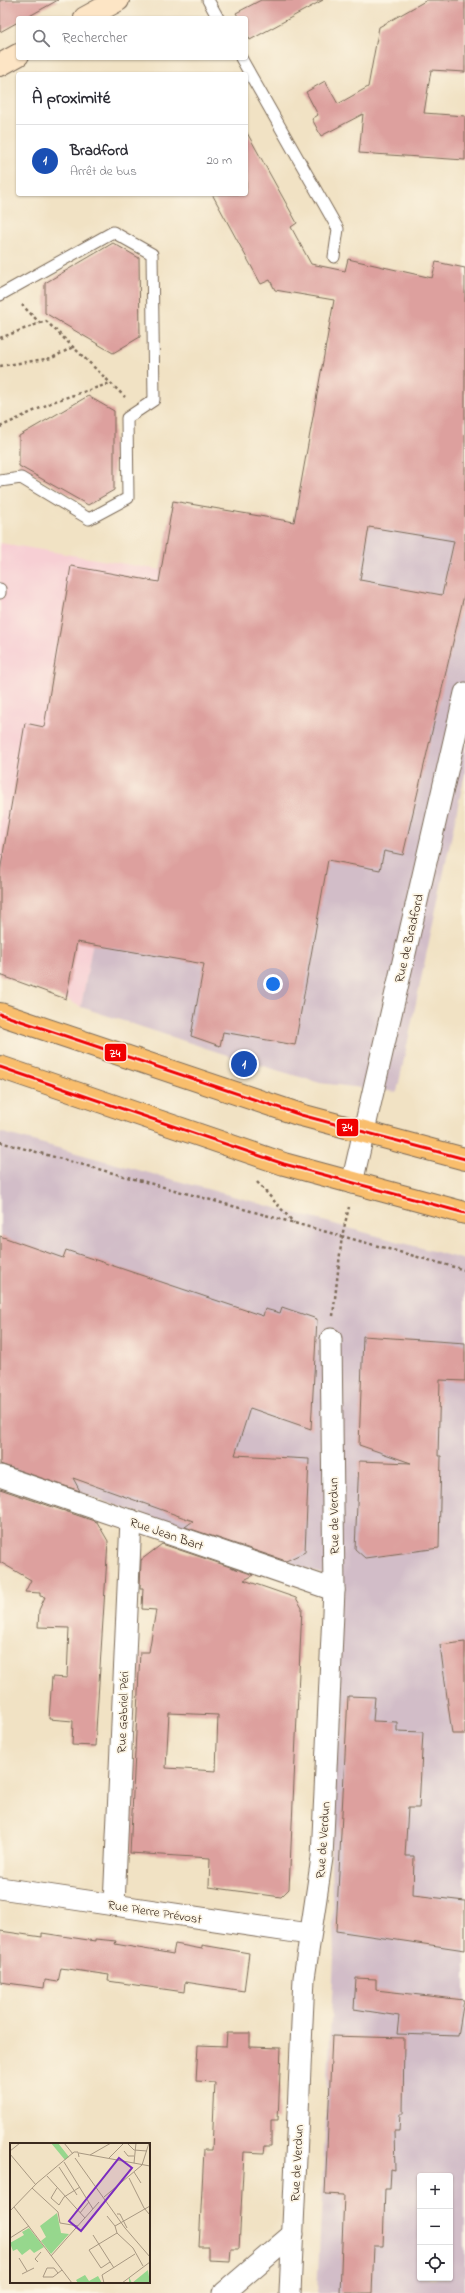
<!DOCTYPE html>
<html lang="fr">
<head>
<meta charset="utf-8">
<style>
  body { margin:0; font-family:"Indie Flower",sans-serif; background:#f7f7f7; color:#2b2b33 }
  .controls { position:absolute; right:12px; bottom:12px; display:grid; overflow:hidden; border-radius:4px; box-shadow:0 1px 3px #0004 }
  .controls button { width:36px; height:36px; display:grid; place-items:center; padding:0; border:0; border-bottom:1px solid #e1e1e2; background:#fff; color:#2b2b33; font:20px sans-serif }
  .you { position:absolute; left:273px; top:984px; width:14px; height:14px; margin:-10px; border:3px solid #fff; border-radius:50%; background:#1a73e8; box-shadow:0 0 0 6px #1a73e833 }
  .badge { display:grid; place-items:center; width:26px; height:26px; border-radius:50%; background:#0f766e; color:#fff; font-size:13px; font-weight:700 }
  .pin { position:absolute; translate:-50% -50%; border:2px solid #fff; box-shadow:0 1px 4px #0006 }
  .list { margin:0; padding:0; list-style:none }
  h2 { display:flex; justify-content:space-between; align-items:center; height:52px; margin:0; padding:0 16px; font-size:17px }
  h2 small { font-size:13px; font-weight:400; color:#7c7c81 }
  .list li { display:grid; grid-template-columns:26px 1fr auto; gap:12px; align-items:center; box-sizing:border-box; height:72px; padding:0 16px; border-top:1px solid #e1e1e2 }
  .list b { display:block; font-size:15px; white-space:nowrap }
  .list p { margin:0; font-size:13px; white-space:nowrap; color:#7c7c81 }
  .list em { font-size:13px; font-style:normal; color:#7c7c81 }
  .icon { flex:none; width:22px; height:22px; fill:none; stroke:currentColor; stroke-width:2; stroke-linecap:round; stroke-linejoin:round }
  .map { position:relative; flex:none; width:465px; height:2293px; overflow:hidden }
  .search { position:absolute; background:#fff; box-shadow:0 1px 3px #0004; left:16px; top:16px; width:232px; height:44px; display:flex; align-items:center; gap:10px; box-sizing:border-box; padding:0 14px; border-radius:4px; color:#7c7c81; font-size:15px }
  .panel { position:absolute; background:#fff; box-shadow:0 1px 3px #0004; left:16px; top:72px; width:232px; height:124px; border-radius:4px }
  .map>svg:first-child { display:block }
  .built { fill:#f7cfd4 }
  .industrial { fill:#d2bdc8; fill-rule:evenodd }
  .building { fill:#dda09e; fill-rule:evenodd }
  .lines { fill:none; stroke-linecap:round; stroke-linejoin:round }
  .lane-casing { stroke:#7b6a58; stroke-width:13 }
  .street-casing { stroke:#7b6a58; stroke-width:23 }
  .secondary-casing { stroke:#7b6a58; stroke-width:24 }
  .primary-casing { stroke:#7b6a58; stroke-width:24 }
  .path { stroke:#7b6a58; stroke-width:2.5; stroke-dasharray:3 3; stroke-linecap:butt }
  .lane { stroke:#fff; stroke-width:11 }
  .street { stroke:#fff; stroke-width:21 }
  .secondary { stroke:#fde5c5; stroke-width:22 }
  .primary { stroke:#f9be6d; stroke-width:22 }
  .bus-1-casing { stroke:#fcf5e5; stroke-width:6 }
  .bus-1 { stroke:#f00000; stroke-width:3 }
  .labels { text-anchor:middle; stroke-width:3.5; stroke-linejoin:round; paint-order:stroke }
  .street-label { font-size:13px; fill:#3b2a1e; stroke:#fcf5e5 }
  .inset-road { fill:none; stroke:#a89882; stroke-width:1 }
  .view { fill:#7b2cbf; fill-opacity:0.15; stroke:#7b2cbf; stroke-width:2 }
  .inset-edge { fill:none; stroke:#3b2a1e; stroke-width:2 }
  .line-badge { stroke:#fcf5e5; stroke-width:1.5 }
  .badge-label { font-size:11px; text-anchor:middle; font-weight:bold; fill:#fff }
</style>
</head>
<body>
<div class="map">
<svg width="465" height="2293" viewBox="0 0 465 2293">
  <rect width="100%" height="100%" fill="#fcf5e5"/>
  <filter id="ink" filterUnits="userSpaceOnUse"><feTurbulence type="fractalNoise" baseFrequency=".025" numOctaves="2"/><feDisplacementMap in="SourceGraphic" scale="8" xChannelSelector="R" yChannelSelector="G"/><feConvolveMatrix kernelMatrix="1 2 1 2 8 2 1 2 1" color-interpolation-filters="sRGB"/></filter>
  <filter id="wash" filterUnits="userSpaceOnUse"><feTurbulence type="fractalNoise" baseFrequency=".012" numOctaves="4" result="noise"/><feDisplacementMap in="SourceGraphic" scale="16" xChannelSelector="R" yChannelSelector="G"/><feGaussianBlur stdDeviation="0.9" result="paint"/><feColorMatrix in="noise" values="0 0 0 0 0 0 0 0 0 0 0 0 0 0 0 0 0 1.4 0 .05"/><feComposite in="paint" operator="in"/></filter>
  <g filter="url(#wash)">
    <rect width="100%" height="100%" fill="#f1e2c4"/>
    <polygon class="built" points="0,543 161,570 81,1007 66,999 0,975"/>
    <g class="industrial">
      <polygon points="348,259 465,286 465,773 397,1092 320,1083 233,1057 81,1007 173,501 293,522"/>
      <path d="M0 1132 465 1260V2293H317L334 1957 322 1574 0 1467ZM420 2176H450V2278H420Z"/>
    </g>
    <g id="blocks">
      <g class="building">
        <polygon points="0,0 58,0 26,18 18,18 18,22 0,32"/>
        <polygon points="261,0 323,0 250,40 246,32 246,18 239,18 236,13"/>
        <polygon points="427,0 465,0 465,72 431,70 424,113 465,116 465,160 359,153 363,114 321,136 312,119 318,115 306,92 325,81 338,104 368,87 379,27"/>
        <path d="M246 131 297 223 291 227 311 264 345 271 348 259 432 278 436 262 465 268V591L403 855 384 851 380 870 328 860 295 1045 223 1032 220 1046 191 1036 204 964 77 942 66 999 0 975V872L25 723 44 727 71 566 159 582 173 501 294 522 334 300 275 290 270 280 261 284 212 194H246ZM369 527 454 541 442 595 360 580Z"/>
        <polygon points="113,243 139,258 140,337 113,353 45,313 45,283"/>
        <polygon points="88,396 114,411 114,490 88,505 19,466 19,436"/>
        <polygon points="0,1236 63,1258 66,1250 263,1316 265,1309 280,1313 282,1307 317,1319 311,1429 250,1408 235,1455 309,1459 305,1552 286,1561 185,1527 193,1521 73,1478 80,1491 0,1464"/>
        <polygon points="363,1336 465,1343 465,1381 440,1380 438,1456 441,1456 439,1548 365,1558 355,1549 359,1461 411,1463 359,1445"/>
        <polygon points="0,1489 97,1522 108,1541 95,1746 72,1745 73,1721 49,1719 52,1677 67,1678 69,1628 38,1627 39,1610 45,1597 40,1596 40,1593 25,1592 31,1580 0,1562"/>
        <path d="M162 1544 254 1575 244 1580 296 1598 302 1608 289 1889 281 1897 209 1887 210 1858 130 1853 140 1652H149L156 1610 142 1609 143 1588H140L141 1560ZM169 1713 218 1715 216 1771 166 1768Z"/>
        <polygon points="465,1642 465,1734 452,1734 440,1645"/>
        <polygon points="348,1696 375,1697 373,1721 397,1722 397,1731 423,1732 419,1808 408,1808 405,1856 414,1856 413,1895 465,1901 465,1950 336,1931"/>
        <polygon points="0,1931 42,1937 42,1933 95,1941 95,1939 116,1941 115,1944 173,1954 175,1944 202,1949 202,1945 249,1953 244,1991 185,1982 184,1992 108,1981 109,1975 61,1968 58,1982 45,1980 44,1988 0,1982"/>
        <polygon points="356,1978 376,1979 376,1990 464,2000 458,2036 397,2034 399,2016 354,2009"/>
        <polygon points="227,2033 250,2033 250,2047 281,2048 278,2120 271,2120 271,2146 265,2146 264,2153 244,2152 239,2249 231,2249 230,2261 208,2260 208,2247 199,2247 204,2150 212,2150 215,2082 196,2081 198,2045 226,2046"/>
        <polygon points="332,2036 404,2038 403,2114 400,2114 399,2131 394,2131 395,2170 391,2169 390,2189 385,2189 383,2246 374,2246 372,2293 340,2293 344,2195 325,2194"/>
      </g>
    </g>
  </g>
  <g filter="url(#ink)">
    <use href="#blocks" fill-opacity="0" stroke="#7b6a58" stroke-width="1"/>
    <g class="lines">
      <g class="lane-casing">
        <g id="lane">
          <polyline points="208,0 218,18"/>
          <polyline points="241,58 338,229 334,257"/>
          <polyline points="0,295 113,232 152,254 154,400 127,418 128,498 89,519 21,478 0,481"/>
          <polyline points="0,589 0,593"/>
        </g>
      </g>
      <g class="street-casing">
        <g id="street">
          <polyline points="352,1183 465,693"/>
          <polyline points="0,1476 334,1590"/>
          <polyline points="0,1888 309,1934"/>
          <polyline points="114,1905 131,1520"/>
          <polyline points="224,2293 293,2234"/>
          <polyline points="290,2293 304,1978 322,1858 334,1590 331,1339"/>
        </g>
      </g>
      <g class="secondary-casing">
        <g id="secondary">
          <polyline points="85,18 118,0"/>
          <polyline points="0,65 18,55"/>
        </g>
      </g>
      <g class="primary-casing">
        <g id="primary">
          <polyline points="0,1014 301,1115 465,1159"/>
          <polyline points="0,1067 284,1164 465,1213"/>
        </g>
      </g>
      <g class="path">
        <polyline points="40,323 46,321 125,397"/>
        <polyline points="0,338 40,323 22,305"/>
        <polyline points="0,366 52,358 73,347"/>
        <polyline points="0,427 55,401 111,383"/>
        <polyline points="0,1142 465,1270"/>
        <polyline points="257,1182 294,1223"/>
        <polyline points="333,1316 342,1236 349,1207"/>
      </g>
      <use href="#lane" class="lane"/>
      <use href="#street" class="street"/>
      <use href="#secondary" class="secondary"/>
      <use href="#primary" class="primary"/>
      <g class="bus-1-casing">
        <g id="bus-1">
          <polyline points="0,1014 301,1115 465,1159"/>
          <polyline points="0,1067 284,1164 465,1213"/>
        </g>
      </g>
      <use href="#bus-1" class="bus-1"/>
    </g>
  </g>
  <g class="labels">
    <g class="street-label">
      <text transform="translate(408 938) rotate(-77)" y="5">Rue de Bradford</text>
      <text transform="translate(333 1516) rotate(-91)" y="5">Rue de Verdun</text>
      <text transform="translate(167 1533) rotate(19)" y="5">Rue Jean Bart</text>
      <text transform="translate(122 1712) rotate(-88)" y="5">Rue Gabriel Péri</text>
      <text transform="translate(322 1840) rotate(-86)" y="5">Rue de Verdun</text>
      <text transform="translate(155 1911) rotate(9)" y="5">Rue Pierre Prévost</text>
      <text transform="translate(296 2163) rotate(-87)" y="5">Rue de Verdun</text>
    </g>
  </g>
  <g transform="translate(10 2143)">
    <rect width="140" height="140" fill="#f1e2c4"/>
    <path d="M41 0H48L59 14 55 17ZM47 70 51 90 59 91 41 111 31 98 36 94 30 83ZM19 85 34 104 24 110 20 106 12 112 7 106 3 108 0 100 14 92 12 89ZM138 127 140 140H119V134L122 140ZM75 132 79 138 88 133 92 140H68L66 137Z" fill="#96d78d"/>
    <path class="inset-road" d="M54 0 63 11M117 0 124 7 137 8M0 8 10 0M114 8 118 13H124M69 10 140 23M0 11 26 42M80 12 101 0M65 15 115 85 140 114M99 15 114 0M54 19 83 66M124 20 126 0M49 24 67 52M124 29 131 40M37 33 75 75M119 35 134 65 140 72M22 45 48 69 50 80 68 83M47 45 41 55 49 62 54 54 70 44M94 54 132 22 139 0M4 64 62 140M0 68 27 40 64 9H68L69 14M70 70 79 59M107 71H110L117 85M97 73 105 83M107 90 105 83 140 63M83 92 104 125M0 95 19 83M41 113 89 59M9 115 17 128M28 119 25 116 31 109M100 119 91 125 79 107 107 90 123 105 133 123M48 130 44 125H37L33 134H43L52 127M12 131 24 125M94 140 92 132 125 111M112 140 140 119"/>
    <path class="view" d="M109 15 122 25 71 88 59 78Z"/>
    <rect width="140" height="140" class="inset-edge"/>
  </g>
  <g class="line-badge">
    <rect x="104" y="1043" width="23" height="19" rx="4" fill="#f00000"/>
    <rect x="336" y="1118" width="23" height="19" rx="4" fill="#f00000"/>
  </g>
  <g class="badge-label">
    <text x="115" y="1057">Z4</text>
    <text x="347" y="1131">Z4</text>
  </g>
</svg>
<div class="controls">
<button>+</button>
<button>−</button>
<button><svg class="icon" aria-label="locate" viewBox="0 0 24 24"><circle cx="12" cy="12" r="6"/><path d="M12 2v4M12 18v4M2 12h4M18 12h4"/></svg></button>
</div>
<div class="you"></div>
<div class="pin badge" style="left:244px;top:1064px;background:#1a4fb4">1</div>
<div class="search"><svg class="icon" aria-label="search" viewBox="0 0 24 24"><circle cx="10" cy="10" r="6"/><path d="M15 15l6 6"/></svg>Rechercher</div>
<section class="panel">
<h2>À proximité<small></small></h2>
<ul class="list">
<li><span class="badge" style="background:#1a4fb4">1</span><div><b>Bradford</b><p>Arrêt de bus</p></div><em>20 m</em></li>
</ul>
</section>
</div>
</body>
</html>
